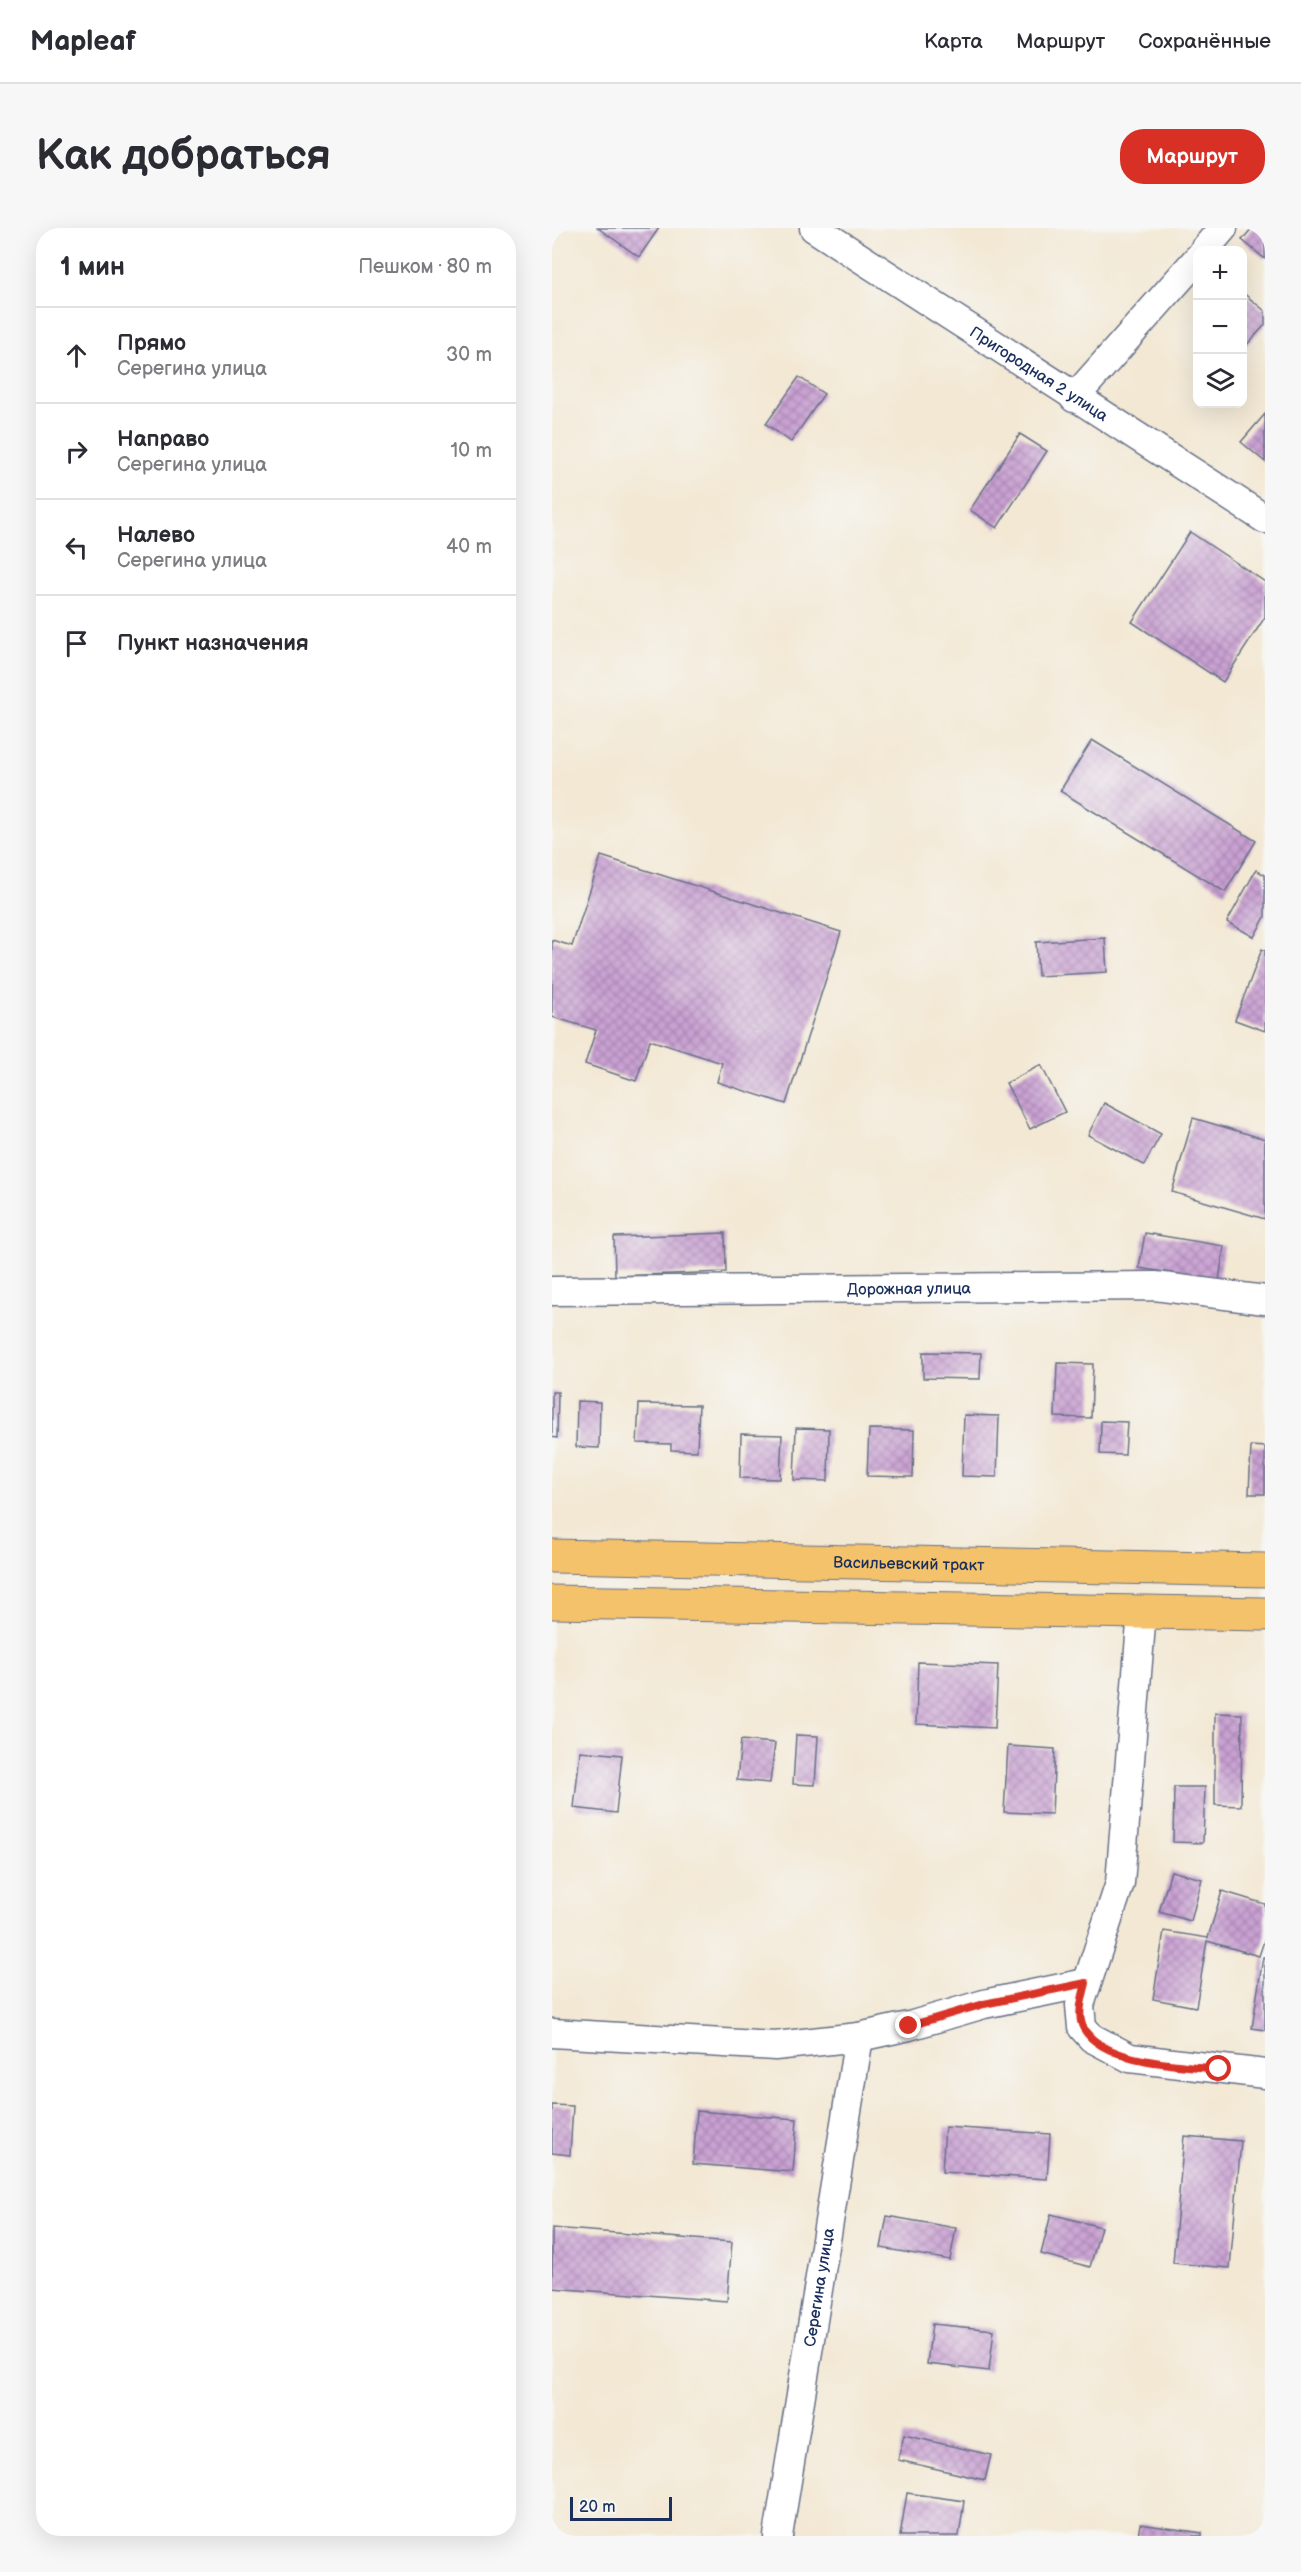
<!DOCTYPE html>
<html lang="ru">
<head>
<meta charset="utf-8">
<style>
  body { margin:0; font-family:"Balsamiq Sans",sans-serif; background:#f7f7f7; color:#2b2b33 }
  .controls { position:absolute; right:18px; top:18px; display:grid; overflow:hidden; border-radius:12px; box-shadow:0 6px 24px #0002 }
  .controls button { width:54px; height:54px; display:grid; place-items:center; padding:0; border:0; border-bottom:2px solid #e1e1e2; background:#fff; color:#2b2b33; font:30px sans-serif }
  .scale { position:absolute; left:18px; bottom:15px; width:102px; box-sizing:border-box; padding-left:6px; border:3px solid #1b2f5e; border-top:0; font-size:16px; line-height:21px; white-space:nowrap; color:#1b2f5e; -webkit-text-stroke:4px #f6f6f2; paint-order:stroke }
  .stop { position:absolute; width:18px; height:18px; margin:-14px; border:4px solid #d93025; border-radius:50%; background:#fff }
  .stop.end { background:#d93025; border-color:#fff; box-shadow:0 2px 6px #0008 }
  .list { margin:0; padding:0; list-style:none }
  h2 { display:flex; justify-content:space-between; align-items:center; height:78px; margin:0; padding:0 24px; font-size:26px }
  h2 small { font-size:20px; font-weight:400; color:#7c7c81 }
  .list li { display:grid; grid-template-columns:39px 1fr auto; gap:18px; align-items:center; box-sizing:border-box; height:96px; padding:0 24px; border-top:2px solid #e1e1e2 }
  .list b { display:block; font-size:22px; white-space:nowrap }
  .list p { margin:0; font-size:20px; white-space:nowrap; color:#7c7c81 }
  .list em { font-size:20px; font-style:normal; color:#7c7c81 }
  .icon { flex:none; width:33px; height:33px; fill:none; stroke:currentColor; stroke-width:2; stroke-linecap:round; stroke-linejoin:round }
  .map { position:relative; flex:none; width:713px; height:2308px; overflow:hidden; border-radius:24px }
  header { display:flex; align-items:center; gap:36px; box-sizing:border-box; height:84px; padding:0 30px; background:#fff; border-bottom:2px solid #e1e1e2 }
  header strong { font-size:28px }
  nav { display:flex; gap:33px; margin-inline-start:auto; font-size:21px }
  .intro { display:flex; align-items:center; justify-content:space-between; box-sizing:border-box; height:144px; padding:0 36px }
  h1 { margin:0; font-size:42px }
  .button { padding:15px 27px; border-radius:24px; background:#d93025; color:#fff; font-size:21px; font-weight:700 }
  main { display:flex; gap:36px; padding:0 36px }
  aside { flex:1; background:#fff; border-radius:24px; box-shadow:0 6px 24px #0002 }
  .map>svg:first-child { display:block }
  .building { fill:url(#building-cross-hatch) }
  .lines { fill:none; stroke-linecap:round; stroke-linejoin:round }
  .street-casing { stroke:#677087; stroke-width:31 }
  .primary-casing { stroke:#677087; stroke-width:35 }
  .street { stroke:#fff; stroke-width:28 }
  .primary { stroke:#f4c26a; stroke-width:33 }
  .route { stroke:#d93025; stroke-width:8 }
  .labels { text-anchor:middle; stroke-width:5; stroke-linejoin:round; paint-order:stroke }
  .street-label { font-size:16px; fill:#1b2f5e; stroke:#f6f6f2 }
</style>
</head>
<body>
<header>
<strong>Mapleaf</strong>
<nav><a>Карта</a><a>Маршрут</a><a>Сохранённые</a></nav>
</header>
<div class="intro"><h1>Как добраться</h1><a class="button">Маршрут</a></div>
<main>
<aside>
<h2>1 мин<small>Пешком · 80 m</small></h2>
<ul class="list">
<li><svg class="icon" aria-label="ahead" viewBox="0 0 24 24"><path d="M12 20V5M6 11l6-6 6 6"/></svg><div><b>Прямо</b><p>Серегина улица</p></div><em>30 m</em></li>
<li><svg class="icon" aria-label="right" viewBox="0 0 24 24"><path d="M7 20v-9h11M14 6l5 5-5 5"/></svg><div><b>Направо</b><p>Серегина улица</p></div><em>10 m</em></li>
<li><svg class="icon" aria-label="left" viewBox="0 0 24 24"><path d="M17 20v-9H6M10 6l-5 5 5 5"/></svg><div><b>Налево</b><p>Серегина улица</p></div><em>40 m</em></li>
<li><svg class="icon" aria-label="arrive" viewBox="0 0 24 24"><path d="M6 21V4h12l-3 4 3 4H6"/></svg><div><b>Пункт назначения</b></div></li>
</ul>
</aside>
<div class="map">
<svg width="713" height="2308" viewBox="0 0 713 2308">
  <defs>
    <pattern id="building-cross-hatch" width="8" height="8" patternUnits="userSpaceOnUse" patternTransform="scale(1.5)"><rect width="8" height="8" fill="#caa1d3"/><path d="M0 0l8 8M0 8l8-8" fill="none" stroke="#a384ae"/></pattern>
  </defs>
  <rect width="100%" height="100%" fill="#f6f6f2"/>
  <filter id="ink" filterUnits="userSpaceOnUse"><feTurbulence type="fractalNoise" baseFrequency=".0167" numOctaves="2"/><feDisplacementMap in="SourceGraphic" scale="12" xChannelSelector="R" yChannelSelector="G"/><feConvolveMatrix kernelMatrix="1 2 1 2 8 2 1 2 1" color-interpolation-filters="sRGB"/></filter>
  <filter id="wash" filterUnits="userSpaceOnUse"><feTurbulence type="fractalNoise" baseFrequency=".008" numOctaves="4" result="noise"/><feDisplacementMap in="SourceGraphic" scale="24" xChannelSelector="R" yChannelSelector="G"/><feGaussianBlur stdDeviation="1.35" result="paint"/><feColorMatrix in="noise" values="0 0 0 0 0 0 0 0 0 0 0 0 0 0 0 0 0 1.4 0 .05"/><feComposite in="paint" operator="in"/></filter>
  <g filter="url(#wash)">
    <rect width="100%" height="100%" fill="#f3e8d4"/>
    <g id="blocks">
      <g class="building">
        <polygon points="46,0 107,0 87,29"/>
        <polygon points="700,0 713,0 713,31 690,12"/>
        <polygon points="690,64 713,83 713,97 692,120"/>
        <polygon points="247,149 272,166 239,214 214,196"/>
        <polygon points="713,186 713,234 689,214"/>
        <polygon points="468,206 495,223 445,300 418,282"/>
        <polygon points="638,304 713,354 713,389 671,454 580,394"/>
        <polygon points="540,512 704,613 673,664 508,563"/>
        <polygon points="49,628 289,704 234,876 165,854 170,835 98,812 84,853 33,836 44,802 0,789 0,712 20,718"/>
        <polygon points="704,642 713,647 713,689 702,709 675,694"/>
        <polygon points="553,710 555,744 486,748 484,714"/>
        <polygon points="710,721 713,723 713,803 683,792"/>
        <polygon points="489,837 513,884 478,901 454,855"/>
        <polygon points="552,875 609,906 592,937 536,907"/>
        <polygon points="641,890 713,911 713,991 620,964"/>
        <polygon points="173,1005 174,1044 63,1048 62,1009"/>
        <polygon points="593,1005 672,1018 667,1053 587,1040"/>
        <polygon points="371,1124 429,1125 428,1151 371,1150"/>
        <polygon points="505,1135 541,1136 539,1190 503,1189"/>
        <polygon points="0,1164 6,1164 5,1210 0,1209"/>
        <polygon points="25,1173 48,1174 47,1220 24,1219"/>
        <polygon points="87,1176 147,1177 145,1223 119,1222 119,1216 85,1215"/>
        <polygon points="412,1187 447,1188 445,1249 410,1248"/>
        <polygon points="549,1193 575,1194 573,1227 548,1226"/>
        <polygon points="244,1200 277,1201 276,1253 242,1252"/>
        <polygon points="317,1201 362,1202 361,1249 315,1248"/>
        <polygon points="189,1206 230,1207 228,1251 188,1250"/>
        <polygon points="699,1218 713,1219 713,1266 697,1266"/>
        <polygon points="366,1434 446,1437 443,1500 364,1496"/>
        <polygon points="663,1485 690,1486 689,1578 663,1577"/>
        <polygon points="244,1507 266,1508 263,1557 241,1556"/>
        <polygon points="189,1512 223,1515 218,1555 185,1552"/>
        <polygon points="456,1518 503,1521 500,1586 452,1584"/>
        <polygon points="28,1523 70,1527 64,1585 22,1580"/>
        <polygon points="622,1559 653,1559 651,1615 621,1614"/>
        <polygon points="619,1643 650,1651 639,1693 607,1684"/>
        <polygon points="670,1663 713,1676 713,1710 707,1728 655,1713 644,1779 601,1771 612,1703 656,1710"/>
        <polygon points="711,1729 713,1729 713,1802 700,1800"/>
        <polygon points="0,1877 21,1878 18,1927 0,1925"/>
        <polygon points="145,1883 245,1891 241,1944 141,1936"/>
        <polygon points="393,1899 498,1906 495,1951 390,1944"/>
        <polygon points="632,1908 689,1913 678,2040 621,2035"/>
        <polygon points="499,1986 549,1999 538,2039 489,2026"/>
        <polygon points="335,1988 404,2000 398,2032 329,2020"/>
        <polygon points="0,2000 180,2014 175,2073 0,2060"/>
        <polygon points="380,2096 442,2102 437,2143 375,2136"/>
        <polygon points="352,2207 439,2227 433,2252 346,2232"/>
        <polygon points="355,2265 412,2273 407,2308 348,2308"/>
        <polygon points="588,2296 650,2305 650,2308 586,2308"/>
      </g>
    </g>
  </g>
  <g filter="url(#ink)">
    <use href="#blocks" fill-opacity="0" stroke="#677087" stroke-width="1.5"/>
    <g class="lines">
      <g class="street-casing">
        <g id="street">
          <path id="s1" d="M262 0 713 291"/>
          <polyline points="652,22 671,0"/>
          <polyline points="522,170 646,30"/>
          <path id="s2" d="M0 1063 603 1058 713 1072"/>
          <polyline points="590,1384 568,1655 528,1777 530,1799 540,1810 578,1830 713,1846"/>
          <polyline points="0,1805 223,1818 307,1809 357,1798 432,1776 534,1755"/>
          <path id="s3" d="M226 2308 307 1809"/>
        </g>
      </g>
      <g class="primary-casing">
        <g id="primary">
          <path id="s4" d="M0 1328 713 1342"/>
          <polyline points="0,1374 713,1386"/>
        </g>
      </g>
      <use href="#street" class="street"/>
      <use href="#primary" class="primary"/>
    </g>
  </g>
  <g class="lines" filter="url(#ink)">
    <path class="route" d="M357 1798 432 1776 534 1755C531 1768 524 1788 532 1801 553 1836 631 1837 667 1841"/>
  </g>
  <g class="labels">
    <g class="street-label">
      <text dy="6" stroke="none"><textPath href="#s1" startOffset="268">Пригородная 2 улица</textPath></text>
      <text dy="6" stroke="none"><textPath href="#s2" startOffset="357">Дорожная улица</textPath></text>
      <text dy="6" stroke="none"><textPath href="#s4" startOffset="357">Васильевский тракт</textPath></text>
      <text dy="6" stroke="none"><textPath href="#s3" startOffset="252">Серегина улица</textPath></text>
    </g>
  </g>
</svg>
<div class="controls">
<button>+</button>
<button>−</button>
<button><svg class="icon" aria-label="layers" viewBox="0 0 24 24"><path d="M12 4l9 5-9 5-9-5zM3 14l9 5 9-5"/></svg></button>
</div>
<div class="scale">20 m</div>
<div class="stop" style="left:667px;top:1841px"></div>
<div class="stop end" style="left:357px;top:1798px"></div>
</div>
</main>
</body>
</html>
